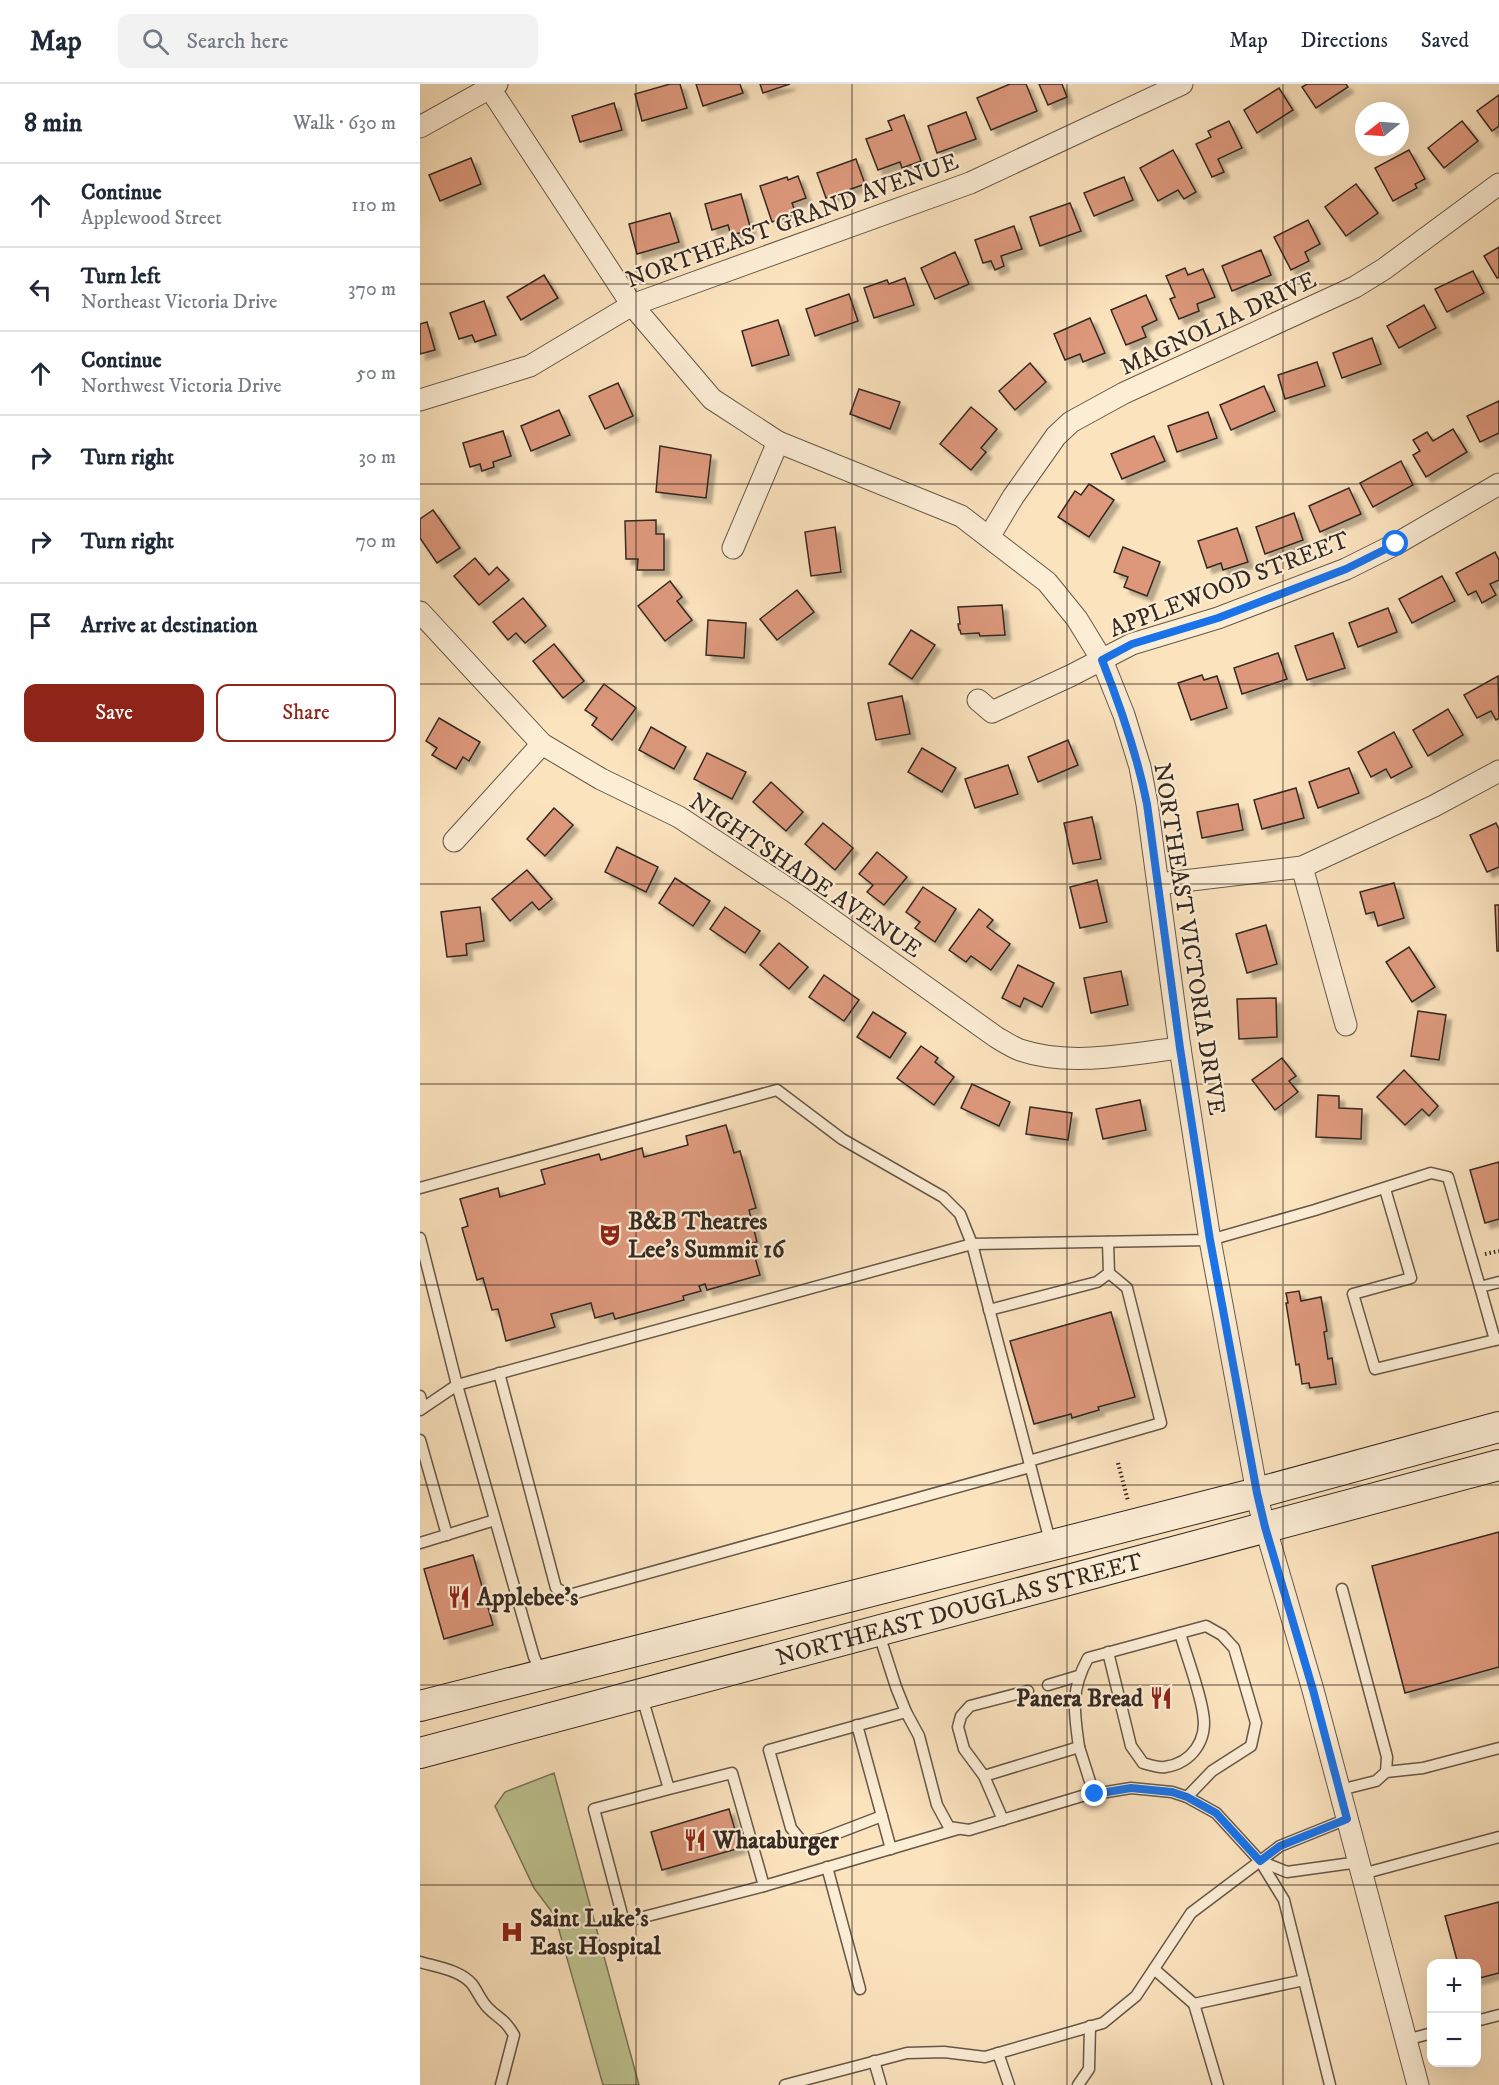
<!DOCTYPE html>
<html lang="en">
<head>
<meta charset="utf-8">
<style>
  body { margin:0; font-family:"IM FELL DW Pica",serif; background:#f2f2f3; color:#1f2937 }
  .controls { position:absolute; right:18px; bottom:18px; display:grid; overflow:hidden; border-radius:12px; box-shadow:0 6px 24px #0002 }
  .controls button { width:54px; height:54px; display:grid; place-items:center; padding:0; border:0; border-bottom:2px solid #e0e1e3; background:#fff; color:#1f2937; font:30px sans-serif }
  .compass { position:absolute; left:935px; top:18px; width:54px; height:54px; border-radius:50%; background:#fff; box-shadow:0 6px 24px #0002; rotate:253deg }
  .stop { position:absolute; width:18px; height:18px; margin:-14px; border:4px solid #1a73e8; border-radius:50%; background:#fff }
  .stop.end { background:#1a73e8; border-color:#fff; box-shadow:0 2px 6px #0008 }
  .list { margin:0; padding:0; list-style:none }
  h2 { display:flex; justify-content:space-between; align-items:center; height:78px; margin:0; padding:0 24px; font-size:26px }
  h2 small { font-size:20px; font-weight:400; color:#747a83 }
  .list li { display:grid; grid-template-columns:39px 1fr auto; gap:18px; align-items:center; box-sizing:border-box; height:84px; padding:0 24px; border-top:2px solid #e0e1e3 }
  .list b { display:block; font-size:22px; white-space:nowrap }
  .list p { margin:0; font-size:20px; white-space:nowrap; color:#747a83 }
  .list em { font-size:20px; font-style:normal; color:#747a83 }
  .actions { display:flex; gap:12px; padding:18px 24px }
  .actions a { flex:1; padding:14px 0; border:2px solid #8f2418; border-radius:12px; text-align:center; font-size:21px; color:#8f2418 }
  .actions .main { background:#8f2418; color:#fff }
  .icon { flex:none; width:33px; height:33px; fill:none; stroke:currentColor; stroke-width:2; stroke-linecap:round; stroke-linejoin:round }
  .map { position:relative; flex:none; width:1079px; height:2001px; overflow:hidden }
  header { display:flex; align-items:center; gap:36px; box-sizing:border-box; height:84px; padding:0 30px; background:#fff; border-bottom:2px solid #e0e1e3 }
  header strong { font-size:28px }
  nav { display:flex; gap:33px; margin-inline-start:auto; font-size:21px }
  .search { width:420px; height:54px; background:#f2f2f3; display:flex; align-items:center; gap:15px; box-sizing:border-box; padding:0 21px; border-radius:12px; color:#747a83; font-size:22px }
  main { display:flex }
  aside { flex:1; background:#fff }
  .map>svg:first-child { display:block }
  .green { fill:#bec491; stroke:#7a765a; stroke-width:1.5 }
  .building { fill:#dd987c; stroke:#352922; stroke-width:1.5; filter:url(#shadow) }
  .lines { fill:none; stroke-linecap:round; stroke-linejoin:round }
  .lane-casing { stroke:#665849; stroke-width:13 }
  .street-casing { stroke:#665849; stroke-width:23 }
  .secondary-casing { stroke:#352922; stroke-width:32 }
  .path { stroke:#352922; stroke-width:4; stroke-dasharray:1.5 3; stroke-linecap:butt }
  .lane { stroke:#fcedd5; stroke-width:10 }
  .street { stroke:#fcedd5; stroke-width:21 }
  .secondary { stroke:#fcedd5; stroke-width:30 }
  .route { stroke:#1a73e8; stroke-width:8 }
  .grid { fill:none; stroke:#352922; stroke-width:1.5; stroke-opacity:0.55 }
  .labels { text-anchor:middle; stroke-width:4.5; stroke-linejoin:round; paint-order:stroke }
  .street-label { font-size:24px; fill:#352922; stroke:#fcedd5 }
  .poi-label { font-size:24px; font-weight:bold; fill:#352922; stroke:#fcedd5; text-anchor:start }
</style>
</head>
<body>
<header>
<strong>Map</strong>
<div class="search"><svg class="icon" aria-label="search" viewBox="0 0 24 24"><circle cx="10" cy="10" r="6"/><path d="M15 15l6 6"/></svg>Search here</div>
<nav><a>Map</a><a>Directions</a><a>Saved</a></nav>
</header>
<main>
<aside>
<h2>8 min<small>Walk · 630 m</small></h2>
<ul class="list">
<li><svg class="icon" aria-label="ahead" viewBox="0 0 24 24"><path d="M12 20V5M6 11l6-6 6 6"/></svg><div><b>Continue</b><p>Applewood Street</p></div><em>110 m</em></li>
<li><svg class="icon" aria-label="left" viewBox="0 0 24 24"><path d="M17 20v-9H6M10 6l-5 5 5 5"/></svg><div><b>Turn left</b><p>Northeast Victoria Drive</p></div><em>370 m</em></li>
<li><svg class="icon" aria-label="ahead" viewBox="0 0 24 24"><path d="M12 20V5M6 11l6-6 6 6"/></svg><div><b>Continue</b><p>Northwest Victoria Drive</p></div><em>50 m</em></li>
<li><svg class="icon" aria-label="right" viewBox="0 0 24 24"><path d="M7 20v-9h11M14 6l5 5-5 5"/></svg><div><b>Turn right</b></div><em>30 m</em></li>
<li><svg class="icon" aria-label="right" viewBox="0 0 24 24"><path d="M7 20v-9h11M14 6l5 5-5 5"/></svg><div><b>Turn right</b></div><em>70 m</em></li>
<li><svg class="icon" aria-label="arrive" viewBox="0 0 24 24"><path d="M6 21V4h12l-3 4 3 4H6"/></svg><div><b>Arrive at destination</b></div></li>
</ul>
<div class="actions"><a class="main">Save</a><a>Share</a></div>
</aside>
<div class="map">
<svg width="1079" height="2001" viewBox="0 0 1079 2001">
  <defs>
    <filter id="shadow"><feDropShadow dx="5.5" dy="5.5" stdDeviation="1.5" flood-color="#0004"/></filter>
  </defs>
  <rect width="100%" height="100%" fill="#fbe3be"/>
  <filter id="stains"><feTurbulence type="fractalNoise" baseFrequency=".00333" numOctaves="4"/><feColorMatrix values="0 0 0 0 .2 0 0 0 0 .09 0 0 0 0 .02 0 0 0 .5 -.17"/></filter>
  <radialGradient id="worn" r=".72"><stop offset=".6" stop-color="#630" stop-opacity="0"/><stop offset="1" stop-color="#630" stop-opacity=".3"/></radialGradient>
  <polygon class="green" points="134,1689 219,2001 183,2001 135,1832 114,1804 75,1722 85,1708"/>
  <g class="building">
    <polygon points="250,0 260,0 267,24 222,37 215,10"/>
    <polygon points="276,0 320,0 323,9 283,22"/>
    <polygon points="340,0 370,0 343,9"/>
    <polygon points="590,0 606,0 617,27 571,46 557,14"/>
    <polygon points="619,0 642,0 647,13 628,21"/>
    <polygon points="887,0 926,0 928,3 896,24 882,3"/>
    <polygon points="859,4 873,26 837,49 824,26"/>
    <polygon points="1079,11 1079,42 1072,47 1057,27"/>
    <polygon points="194,19 202,46 160,58 152,32"/>
    <polygon points="546,28 556,55 517,69 508,42"/>
    <polygon points="484,31 501,77 482,84 480,78 458,86 446,55 472,46 468,37"/>
    <polygon points="809,37 822,64 798,75 804,88 792,93 776,60 791,53 788,47"/>
    <polygon points="1042,37 1058,57 1024,84 1008,64"/>
    <polygon points="753,66 776,108 764,115 758,106 738,117 720,84"/>
    <polygon points="989,66 1005,95 995,100 997,104 973,117 955,84"/>
    <polygon points="51,74 61,100 20,117 9,91"/>
    <polygon points="436,75 445,100 406,114 397,89"/>
    <polygon points="378,92 386,114 372,119 376,130 352,138 340,102 367,93 368,96"/>
    <polygon points="704,93 713,116 674,132 664,109"/>
    <polygon points="936,100 958,129 926,152 905,123"/>
    <polygon points="321,110 331,146 311,151 308,141 292,146 285,120"/>
    <polygon points="650,119 661,147 620,162 610,133"/>
    <polygon points="250,129 259,158 217,170 209,140"/>
    <polygon points="888,136 900,160 885,168 889,177 871,186 854,153"/>
    <polygon points="594,142 602,165 581,172 584,182 575,186 571,177 563,179 555,156"/>
    <polygon points="1079,163 1079,193 1077,194 1064,172"/>
    <polygon points="841,166 851,191 812,207 802,182"/>
    <polygon points="535,168 549,200 515,215 501,184"/>
    <polygon points="765,184 768,191 783,185 795,213 777,220 779,227 759,235 750,215 755,213 746,192"/>
    <polygon points="1053,187 1064,209 1027,228 1015,205"/>
    <polygon points="124,191 138,214 101,236 87,213"/>
    <polygon points="485,194 494,221 454,234 444,204 467,196 469,200"/>
    <polygon points="429,210 438,237 395,252 386,225"/>
    <polygon points="726,211 737,236 722,243 726,253 706,261 691,226"/>
    <polygon points="64,217 76,251 55,258 52,251 39,255 30,229"/>
    <polygon points="1004,221 1016,244 979,264 967,242"/>
    <polygon points="670,234 685,269 663,278 660,270 645,276 634,250"/>
    <polygon points="358,236 369,271 332,282 322,247"/>
    <polygon points="7,238 15,266 0,270 0,240"/>
    <polygon points="952,254 961,280 922,294 913,269"/>
    <polygon points="897,278 905,302 865,315 858,291"/>
    <polygon points="610,279 626,298 595,326 579,307"/>
    <polygon points="198,299 213,332 185,345 169,312"/>
    <polygon points="844,302 855,327 811,346 800,321"/>
    <polygon points="439,305 480,318 470,345 430,330"/>
    <polygon points="1079,317 1079,349 1060,358 1047,332"/>
    <polygon points="551,323 577,345 561,364 566,368 551,386 520,360"/>
    <polygon points="139,326 150,351 111,367 101,342"/>
    <polygon points="788,328 797,354 757,368 748,342"/>
    <polygon points="1033,345 1047,368 1006,393 993,371 1000,367 993,356 1007,348 1013,357"/>
    <polygon points="83,347 91,372 73,378 74,383 62,387 60,380 50,383 43,359"/>
    <polygon points="734,352 745,377 702,395 691,370"/>
    <polygon points="240,362 291,371 286,414 236,408"/>
    <polygon points="981,377 993,401 953,423 940,399"/>
    <polygon points="669,400 694,416 669,453 638,433 655,407 661,411"/>
    <polygon points="929,404 941,430 900,448 889,422"/>
    <polygon points="13,426 40,464 17,479 0,454 0,435"/>
    <polygon points="874,429 883,456 845,470 836,443"/>
    <polygon points="236,436 236,450 244,450 244,486 217,486 218,475 206,475 205,437"/>
    <polygon points="415,443 421,488 391,492 385,448"/>
    <polygon points="817,444 828,478 803,486 801,479 787,484 778,457"/>
    <polygon points="703,463 740,478 727,512 704,503 708,493 694,488"/>
    <polygon points="1075,468 1079,476 1079,496 1070,500 1076,511 1062,519 1056,507 1048,511 1036,489"/>
    <polygon points="55,474 69,491 77,483 89,496 59,521 34,492"/>
    <polygon points="1022,492 1035,517 992,539 979,515"/>
    <polygon points="250,497 262,513 257,517 272,536 245,557 218,522"/>
    <polygon points="377,506 394,528 357,556 340,535"/>
    <polygon points="103,514 126,542 105,559 96,549 88,556 73,538"/>
    <polygon points="582,521 585,551 560,552 559,549 541,550 540,546 539,546 538,540 540,540 538,523"/>
    <polygon points="968,524 977,548 938,563 929,539"/>
    <polygon points="288,536 326,539 324,574 286,571"/>
    <polygon points="491,546 515,561 492,595 469,580"/>
    <polygon points="913,549 925,584 887,596 875,562"/>
    <polygon points="134,560 164,597 143,614 113,577"/>
    <polygon points="858,569 867,595 822,610 814,584"/>
    <polygon points="782,591 784,596 797,592 807,624 771,636 758,599"/>
    <polygon points="1078,592 1079,634 1076,636 1071,627 1057,634 1044,611"/>
    <polygon points="184,600 216,624 192,656 172,641 177,634 165,626"/>
    <polygon points="482,612 490,650 456,656 448,619"/>
    <polygon points="1028,625 1043,651 1008,672 993,646"/>
    <polygon points="19,634 60,658 49,677 43,673 36,685 12,671 17,664 6,657"/>
    <polygon points="231,643 266,663 254,685 219,666"/>
    <polygon points="974,648 992,683 971,694 966,685 951,693 938,668"/>
    <polygon points="648,656 658,681 618,698 608,673"/>
    <polygon points="502,664 536,684 522,708 488,688"/>
    <polygon points="287,669 326,688 312,715 274,695"/>
    <polygon points="588,681 598,710 555,724 545,695"/>
    <polygon points="929,684 939,709 898,724 889,698"/>
    <polygon points="351,698 383,728 366,747 333,718"/>
    <polygon points="876,704 884,734 842,745 834,716"/>
    <polygon points="818,720 823,746 782,754 777,728"/>
    <polygon points="134,724 153,741 125,772 107,755"/>
    <polygon points="672,733 681,775 653,780 644,739"/>
    <polygon points="403,739 433,764 415,786 385,760"/>
    <polygon points="1076,739 1079,745 1079,783 1067,788 1050,751"/>
    <polygon points="197,763 238,783 226,808 185,788"/>
    <polygon points="457,768 487,793 464,821 447,808 453,801 439,790"/>
    <polygon points="107,786 132,815 119,826 112,818 90,837 72,815"/>
    <polygon points="255,794 290,817 273,842 239,819"/>
    <polygon points="677,796 687,838 660,844 650,803"/>
    <polygon points="974,799 984,834 958,842 954,828 946,830 940,808"/>
    <polygon points="503,803 536,825 515,858 495,844 500,838 486,828"/>
    <polygon points="1075,821 1079,821 1079,867 1077,867"/>
    <polygon points="60,823 64,857 46,860 47,871 27,873 21,828"/>
    <polygon points="305,823 340,847 325,869 290,845"/>
    <polygon points="559,825 573,836 567,843 590,860 571,886 551,872 546,878 529,866"/>
    <polygon points="846,841 857,880 827,889 816,850"/>
    <polygon points="359,859 388,883 369,905 340,881"/>
    <polygon points="989,863 1015,903 992,918 966,878"/>
    <polygon points="598,881 634,899 622,923 604,914 600,923 582,914"/>
    <polygon points="701,887 708,921 671,929 664,894"/>
    <polygon points="404,891 439,916 424,937 389,913"/>
    <polygon points="856,914 857,953 819,955 817,915"/>
    <polygon points="998,927 1026,931 1019,976 991,972"/>
    <polygon points="453,928 486,949 470,974 437,953"/>
    <polygon points="501,962 518,974 515,978 534,993 514,1021 477,994"/>
    <polygon points="862,974 876,992 869,997 878,1008 855,1026 832,996"/>
    <polygon points="984,986 1018,1022 1009,1032 1002,1025 985,1041 957,1013"/>
    <polygon points="552,1000 590,1018 579,1042 541,1024"/>
    <polygon points="898,1011 919,1012 919,1024 942,1025 941,1055 896,1053"/>
    <polygon points="720,1016 726,1046 683,1055 676,1025"/>
    <polygon points="610,1023 652,1029 648,1056 606,1050"/>
    <polygon points="306,1041 314,1069 320,1067 336,1124 329,1126 337,1158 331,1159 340,1191 287,1206 285,1200 279,1202 281,1207 263,1212 264,1216 195,1235 193,1229 175,1234 171,1219 131,1230 135,1243 86,1257 78,1225 72,1226 63,1194 57,1196 42,1144 48,1142 40,1115 78,1104 80,1113 125,1100 121,1086 179,1070 181,1076 222,1064 224,1073 268,1061 266,1052"/>
    <polygon points="1079,1078 1079,1135 1065,1139 1050,1086"/>
    <polygon points="879,1207 881,1217 901,1213 907,1247 904,1248 908,1275 912,1274 916,1300 890,1304 889,1299 882,1300 879,1280 876,1281 866,1219 868,1219 866,1209"/>
    <polygon points="691,1228 715,1313 678,1323 679,1326 652,1334 651,1330 614,1340 590,1257"/>
    <polygon points="1079,1448 1079,1583 985,1609 952,1482"/>
    <polygon points="53,1471 73,1541 24,1555 4,1485"/>
    <polygon points="309,1725 320,1764 242,1786 231,1748"/>
    <polygon points="1079,1818 1079,1889 1056,1895 1056,1880 1038,1880 1025,1832"/>
  </g>
  <g class="lines">
    <g class="lane-casing">
      <g id="lane">
        <polyline points="0,1104 357,1006 422,1055 523,1113 540,1130 552,1160 609,1377 741,1339 707,1204 689,1189 688,1158"/>
        <polyline points="965,1105 991,1194 933,1210 955,1285 1079,1255"/>
        <polyline points="0,1154 37,1301 114,1573 121,1588"/>
        <polyline points="1060,1203 1075,1256"/>
        <polyline points="569,1226 677,1198 689,1189"/>
        <polyline points="79,1289 136,1504 149,1511 610,1383"/>
        <polyline points="0,1312 3,1324"/>
        <polyline points="0,1326 37,1301 552,1160 790,1156 895,1126 1011,1089 1028,1093 1060,1203 1079,1198"/>
        <polyline points="0,1356 27,1451"/>
        <polyline points="609,1377 631,1461"/>
        <polyline points="0,1459 75,1436"/>
        <polyline points="458,1547 476,1603 486,1628 499,1652 517,1721 529,1743 549,1746 662,1712 711,1704 752,1708 767,1713 796,1729 840,1777 864,1816 884,1896 774,1920 734,1885"/>
        <path d="M688 1568 711 1662 723 1679C730 1681 739 1684 745 1683 772 1679 788 1656 783 1629 779 1604 767 1574 760 1549"/>
        <polyline points="628,1601 658,1592"/>
        <polyline points="222,1613 249,1705 174,1725 204,1838 344,1802 312,1689 249,1705"/>
        <polyline points="437,1641 471,1765"/>
        <polyline points="659,1663 674,1710"/>
        <polyline points="966,1688 1003,1684 1079,1664"/>
        <path d="M564 1692 659 1663C654 1627 650 1607 668 1574L786 1542 802 1551 814 1564 836 1639 831 1662 792 1687 767 1713"/>
        <polyline points="920,1706 956,1697 966,1688 967,1673 922,1505"/>
        <polyline points="462,1732 402,1755 383,1759 371,1744 349,1666 486,1628"/>
        <polyline points="583,1736 564,1692 544,1665 538,1643 541,1632 550,1622 608,1607"/>
        <polyline points="840,1777 867,1788 939,1778"/>
        <polyline points="407,1783 440,1905"/>
        <polyline points="942,1790 1079,1753"/>
        <polyline points="344,1802 538,1745"/>
        <path d="M0 1878C17 1883 40 1886 52 1900 58 1908 61 1917 68 1924 80 1936 84 1934 94 1951L81 2001"/>
        <polyline points="884,1896 910,2001"/>
        <polyline points="774,1920 798,2001"/>
        <polyline points="1056,1937 1079,1931"/>
        <polyline points="986,1956 1012,1949"/>
        <polyline points="578,1969 589,2001"/>
        <polyline points="454,1977 461,2001"/>
        <polyline points="365,2001 487,1969 524,1968 565,1973 683,1939 716,1912 771,1829 860,1762 927,1735"/>
        <polyline points="658,2001 669,1985 670,1942"/>
      </g>
    </g>
    <g class="street-casing">
      <g id="street">
        <polyline points="67,0 212,221 292,315 358,358 541,432 627,498 657,535 682,576 704,631 720,683 727,720 760,964 790,1156 840,1425 893,1606 998,2001"/>
        <polyline points="0,43 77,0"/>
        <polyline points="0,316 110,282 212,221 550,99 762,0"/>
        <polyline points="569,453 593,413 636,352 651,338 704,309 935,203 964,185 1079,100"/>
        <polyline points="313,464 358,358"/>
        <path d="M0 528 122 660 181 695 259 733 373 808 576 953C583 957 592 963 600 966 650 983 709 970 760 964"/>
        <polyline points="558,616 572,628 650,592 712,560 798,534 926,485 976,460 1079,400"/>
        <polyline points="34,757 122,660"/>
        <polyline points="882,783 926,941"/>
        <polyline points="738,800 882,783 1014,722 1079,687"/>
      </g>
    </g>
    <g class="secondary-casing">
      <g id="secondary">
        <polyline points="0,1622 837,1409 1079,1343"/>
        <path id="s1" d="M0 1669 1079 1381"/>
      </g>
    </g>
    <g class="path">
      <polyline points="1065,1170 1079,1167"/>
      <polyline points="698,1379 708,1417"/>
    </g>
    <use href="#lane" class="lane"/>
    <use href="#street" class="street"/>
    <use href="#secondary" class="secondary"/>
  </g>
  <g class="lines">
    <path class="route" d="M675 1710 711 1704 752 1708 767 1713 796 1729 840 1777 860 1762 927 1735 893 1606 845 1443 837 1409 790 1156 760 964 727 720C717 670 701 624 682 576L712 560 798 534 926 485 976 460"/>
  </g>
  <path class="grid" d="M216 0V2001M432 0V2001M647 0V2001M863 0V2001M0 200H1079M0 400H1079M0 600H1079M0 800H1079M0 1000H1079M0 1201H1079M0 1401H1079M0 1601H1079M0 1801H1079"/>
  <defs>
    <g id="theatre-bare" transform="scale(1.8)"><path d="M-5-5.5Q0-4 5-5.5V0Q5 5 0 6Q-5 5-5 0ZM-3.3-2.5H-1v1.5H-3.3ZM1-2.5H3.3v1.5H1ZM-2.8 1Q0 5.5 2.8 1Z" fill="#8f2418" stroke="#fcedd5" stroke-width="2.5" paint-order="stroke"/></g>
    <g id="restaurant-bare" transform="scale(1.8)"><path d="M-5-6h1v4h1v-4h1v4h1v-4h1v5L-1.5 .5V6h-2V.5L-5-1ZM5-6V6H3V1.5H1.5Q1.5-4 5-6Z" fill="#8f2418" stroke="#fcedd5" stroke-width="2.5" paint-order="stroke"/></g>
    <g id="hospital-bare" transform="scale(1.8)"><path d="M-5-5h3v3.5h4V-5h3V5h-3V1.5h-4V5h-3Z" fill="#8f2418" stroke="#fcedd5" stroke-width="2.5" paint-order="stroke"/></g>
  </defs>
  <g fill-rule="evenodd">
    <use href="#theatre-bare" x="190" y="1151"/>
    <use href="#restaurant-bare" x="39" y="1513"/>
    <use href="#restaurant-bare" x="741" y="1614"/>
    <use href="#restaurant-bare" x="275" y="1756"/>
    <use href="#hospital-bare" x="92" y="1848"/>
  </g>
  <g class="labels">
    <g class="street-label">
      <text transform="translate(372 136) rotate(-20)" y="8">NORTHEAST GRAND AVENUE</text>
      <text transform="translate(798 239) rotate(-25)" y="8">MAGNOLIA DRIVE</text>
      <text transform="translate(809 500) rotate(-21)" y="8">APPLEWOOD STREET</text>
      <text transform="translate(386 791) rotate(34)" y="8">NIGHTSHADE AVENUE</text>
      <text transform="translate(770 855) rotate(81)" y="8">NORTHEAST VICTORIA DRIVE</text>
      <text dy="8" stroke="none"><textPath href="#s1" startOffset="558">NORTHEAST DOUGLAS STREET</textPath></text>
    </g>
    <g class="poi-label">
      <text x="208" y="1145">B&amp;B Theatres<tspan x="208" dy="28">Lee's Summit 16</tspan></text>
      <text x="57" y="1521">Applebee's</text>
      <text x="723" y="1622" text-anchor="end">Panera Bread</text>
      <text x="293" y="1764">Whataburger</text>
      <text x="110" y="1842">Saint Luke's<tspan x="110" dy="28">East Hospital</tspan></text>
    </g>
  </g>
  <rect width="100%" height="100%" filter="url(#stains)"/>
  <rect width="100%" height="100%" fill="url(#worn)"/>
</svg>
<div class="controls">
<button>+</button>
<button>−</button>
</div>
<svg class="compass" viewBox="-18 -18 36 36"><path d="M0-13l5 13h-10z" fill="#e53935"/><path d="M0 13l5-13h-10z" fill="#747a83"/></svg>
<div class="stop" style="left:976px;top:460px"></div>
<div class="stop end" style="left:675px;top:1710px"></div>
</div>
</main>
</body>
</html>
